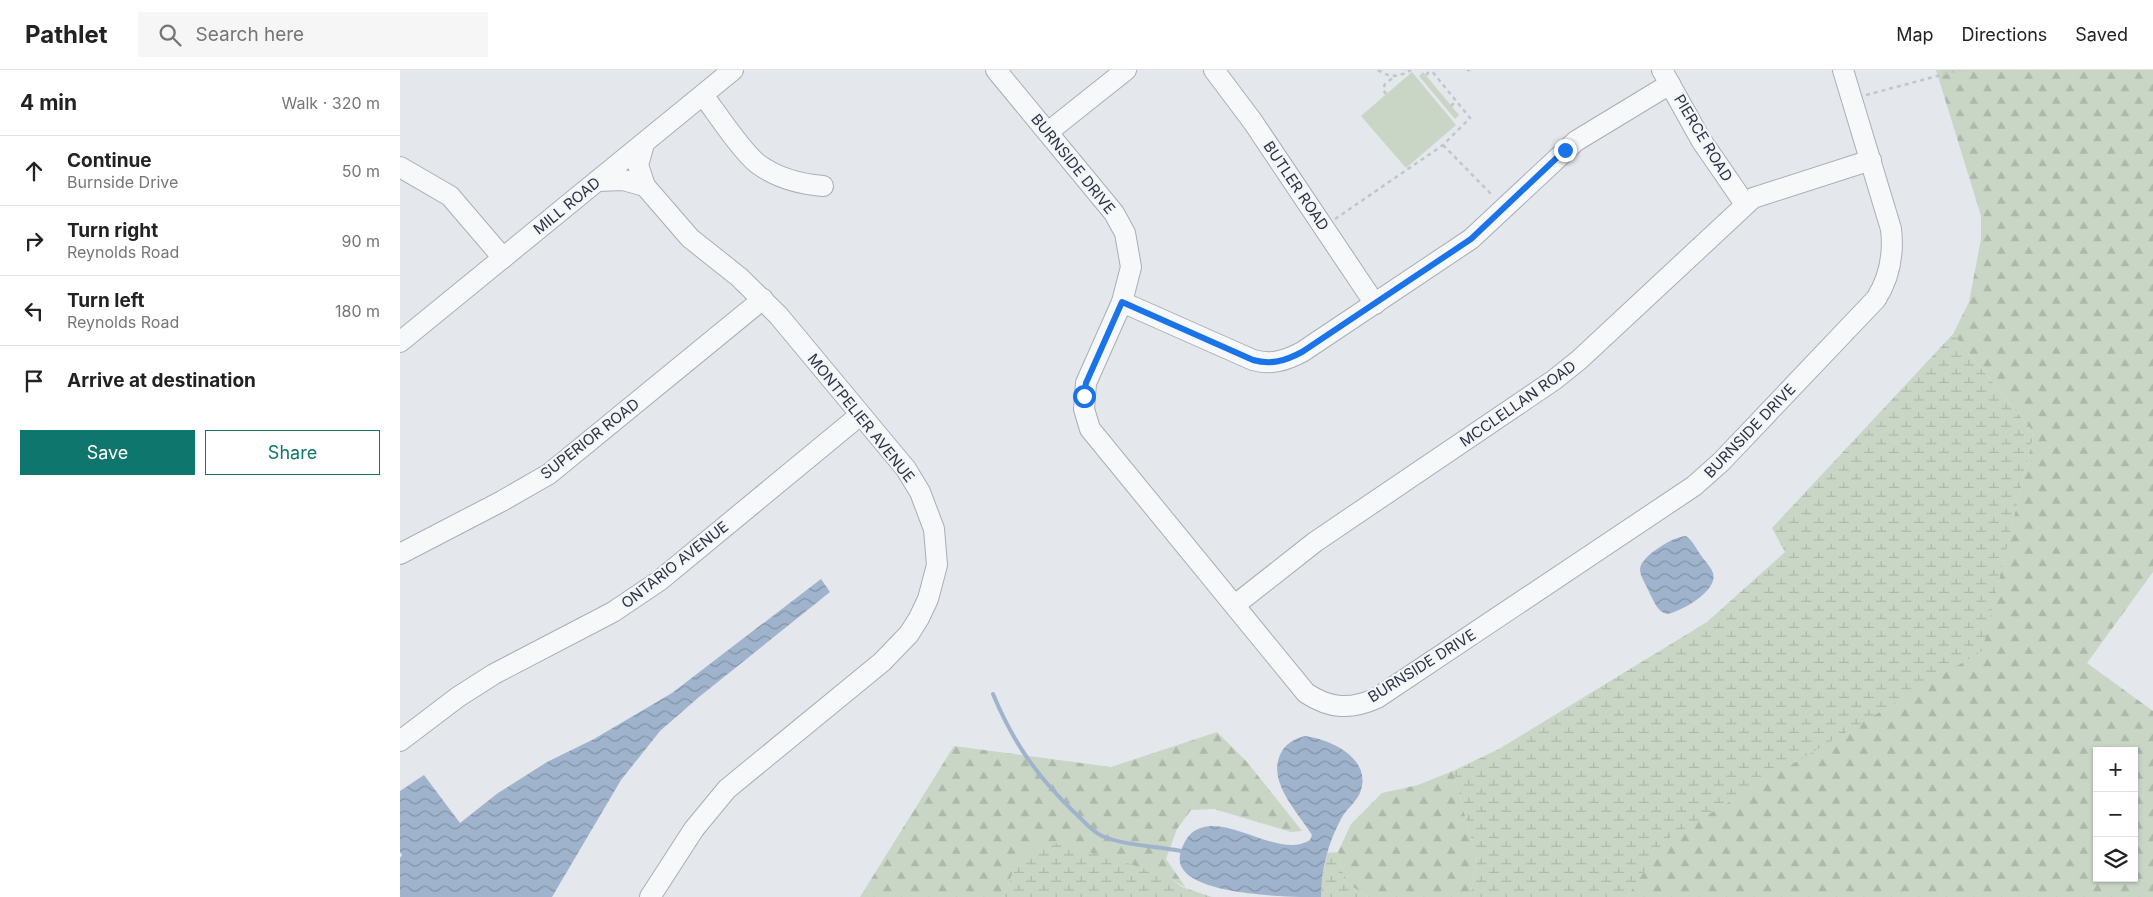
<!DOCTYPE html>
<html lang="en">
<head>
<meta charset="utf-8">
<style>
  body { margin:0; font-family:Inter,sans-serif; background:#f6f6f6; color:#222 }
  .controls { position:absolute; right:15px; bottom:15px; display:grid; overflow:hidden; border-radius:0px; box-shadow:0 1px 4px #0004 }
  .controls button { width:45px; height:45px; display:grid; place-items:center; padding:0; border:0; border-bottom:1px solid #e0e0e0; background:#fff; color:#222; font:25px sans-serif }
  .stop { position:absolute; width:15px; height:15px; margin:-11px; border:4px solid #1a73e8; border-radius:50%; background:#fff }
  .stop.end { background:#1a73e8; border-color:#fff; box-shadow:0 1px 5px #0008 }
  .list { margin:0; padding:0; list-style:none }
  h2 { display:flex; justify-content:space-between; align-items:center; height:65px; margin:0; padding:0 20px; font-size:21px }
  h2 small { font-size:16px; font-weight:400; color:#767676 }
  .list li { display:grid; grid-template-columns:32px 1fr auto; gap:15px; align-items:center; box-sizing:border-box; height:70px; padding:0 20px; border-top:1px solid #e0e0e0 }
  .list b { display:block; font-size:19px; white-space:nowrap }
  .list p { margin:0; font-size:16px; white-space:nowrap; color:#767676 }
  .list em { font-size:16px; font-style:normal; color:#767676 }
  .actions { display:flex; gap:10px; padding:15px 20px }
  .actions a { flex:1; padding:11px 0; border:1px solid #0f766e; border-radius:0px; text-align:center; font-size:18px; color:#0f766e }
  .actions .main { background:#0f766e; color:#fff }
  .icon { flex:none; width:28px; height:28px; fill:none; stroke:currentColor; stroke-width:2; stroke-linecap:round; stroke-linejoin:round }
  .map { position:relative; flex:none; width:1753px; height:827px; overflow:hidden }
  header { display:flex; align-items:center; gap:30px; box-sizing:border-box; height:70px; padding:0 25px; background:#fff; border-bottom:1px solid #e0e0e0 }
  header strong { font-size:24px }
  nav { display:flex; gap:28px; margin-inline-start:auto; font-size:18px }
  .search { width:350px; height:45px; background:#f6f6f6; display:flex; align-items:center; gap:12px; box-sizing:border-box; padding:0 18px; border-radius:0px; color:#767676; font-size:19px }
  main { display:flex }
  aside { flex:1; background:#fff }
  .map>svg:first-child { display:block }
  .forest { fill:url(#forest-firs); fill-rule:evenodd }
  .wetland { fill:url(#wetland-marsh) }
  .garden { fill:#c9d6c5 }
  .water { fill:url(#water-waves) }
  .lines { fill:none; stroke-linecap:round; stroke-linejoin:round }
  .stream { stroke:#9fb4cc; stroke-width:4 }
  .minor-casing { stroke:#a9aeb7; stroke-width:22 }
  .path { stroke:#c2c5cb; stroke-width:2.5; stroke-dasharray:4 4; stroke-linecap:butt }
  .minor { stroke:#f7f8fa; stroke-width:20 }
  .route { stroke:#1a73e8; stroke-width:6 }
  .labels { text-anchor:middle; stroke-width:4.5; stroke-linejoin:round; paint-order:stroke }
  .street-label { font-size:15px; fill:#2b3445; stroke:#f4f6f9 }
</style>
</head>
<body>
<header>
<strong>Pathlet</strong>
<div class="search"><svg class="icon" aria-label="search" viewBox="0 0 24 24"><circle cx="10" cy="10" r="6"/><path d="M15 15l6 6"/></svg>Search here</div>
<nav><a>Map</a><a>Directions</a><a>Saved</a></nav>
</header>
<main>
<aside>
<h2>4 min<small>Walk · 320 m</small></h2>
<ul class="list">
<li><svg class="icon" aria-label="ahead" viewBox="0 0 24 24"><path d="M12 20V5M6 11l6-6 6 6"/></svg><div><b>Continue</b><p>Burnside Drive</p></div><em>50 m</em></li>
<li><svg class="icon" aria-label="right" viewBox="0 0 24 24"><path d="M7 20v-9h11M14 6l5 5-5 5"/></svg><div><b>Turn right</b><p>Reynolds Road</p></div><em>90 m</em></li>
<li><svg class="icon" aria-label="left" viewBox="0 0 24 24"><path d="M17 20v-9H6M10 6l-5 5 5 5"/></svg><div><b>Turn left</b><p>Reynolds Road</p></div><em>180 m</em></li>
<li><svg class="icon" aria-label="arrive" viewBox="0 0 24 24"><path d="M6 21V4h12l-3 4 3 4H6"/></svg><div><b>Arrive at destination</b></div></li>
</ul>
<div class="actions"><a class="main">Save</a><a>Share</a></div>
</aside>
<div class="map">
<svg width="1753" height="827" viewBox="0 0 1753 827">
  <defs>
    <pattern id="forest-firs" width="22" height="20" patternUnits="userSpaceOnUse" patternTransform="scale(1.25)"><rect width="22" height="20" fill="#c9d6c5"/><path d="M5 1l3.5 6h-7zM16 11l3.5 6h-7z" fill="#adb8ab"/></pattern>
    <pattern id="wetland-marsh" width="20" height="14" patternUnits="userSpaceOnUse" patternTransform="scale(1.25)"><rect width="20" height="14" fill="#c9d6c5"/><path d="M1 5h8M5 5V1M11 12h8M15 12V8" fill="none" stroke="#adb8ab"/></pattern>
    <pattern id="water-waves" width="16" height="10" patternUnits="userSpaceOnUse" patternTransform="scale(1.25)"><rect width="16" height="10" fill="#9fb4cc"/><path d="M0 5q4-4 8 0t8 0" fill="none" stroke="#8293a7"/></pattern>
  </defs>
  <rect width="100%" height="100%" fill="#e4e7ec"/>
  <g class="forest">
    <path d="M1536 0H1753V502L1687 593 1753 641V827H1227L1263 771 1582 580 1634 363 1553 264 1569 232 1581 169V146ZM1697 681H1734V808H1697Z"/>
    <polygon points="817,662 847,692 902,761 891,762 814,739 791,740 777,759 766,789 786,818 772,809 614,799 604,827 460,827 554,676 711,697"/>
    <polygon points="1053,701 1077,790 1070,827 968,827 945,812 938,782 951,754 982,723 1018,715"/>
  </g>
  <g class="wetland">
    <polygon points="1553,264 1634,363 1582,581 1264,771 1227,827 1070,827 1077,790 1053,701 1099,679 1307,552 1385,482 1372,458"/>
    <polygon points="645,770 722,791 772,809 782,817 812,827 604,827 614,799"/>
    <polygon points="938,782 945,812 968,827 921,827 921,813 927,783"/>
  </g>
  <g class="garden">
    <polygon points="1012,2 1056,55 1006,98 961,46"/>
    <polygon points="1023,2 1059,45 1055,49 1019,6"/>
  </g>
  <g class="water">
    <path d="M1286 466C1292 470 1296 478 1300 484 1304 490 1311 497 1313 503 1319 521 1280 542 1267 544 1257 541 1255 533 1250 524 1247 516 1240 507 1240 499 1241 486 1274 466 1286 466Z"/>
    <polygon points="421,509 430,522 299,627 260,661 221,710 152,827 0,827 0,788 2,785 0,782 0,721 24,705 60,753 98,723 147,692 194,669 272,623"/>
    <path d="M905 666C930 669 971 688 961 720 958 731 946 739 941 749 928 773 921 800 921 827 894 827 772 827 780 785 782 775 788 764 796 760 827 742 879 790 910 770L912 765C897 741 865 710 882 681 887 673 896 668 905 666Z"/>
  </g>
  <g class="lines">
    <path class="stream" d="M593 624C613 672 636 705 673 741 682 749 691 761 702 766 726 776 756 776 781 781"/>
    <g class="minor-casing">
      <g id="minor">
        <path d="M596 0 714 143 725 163 731 197 722 232 686 313 684 339 690 359 906 623C930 639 951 640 977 628L1294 416 1321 392 1476 229C1490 207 1494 185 1491 159L1443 0"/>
        <polyline points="814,0 853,52 975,234"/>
        <polyline points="1262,0 1301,70 1345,134"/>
        <path d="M303 25C316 42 342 82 358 94 377 108 400 114 423 116"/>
        <polyline points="648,62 726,0"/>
        <polyline points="0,97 50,126 103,188"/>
        <polyline points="198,111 223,110 245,116 238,95 244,74"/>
        <polyline points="245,116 290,168 339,207 378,245 506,399 520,422 534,459 537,495 528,529 519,548 509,564 482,592 327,719 294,759 250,827"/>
        <path d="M722 232 853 290C871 295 885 291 902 282L1071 169 1176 71 1270 14"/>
        <polyline points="0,272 333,0"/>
        <polyline points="0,484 102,431 149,404 363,229"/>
        <polyline points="835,535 915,472 1154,310 1179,290 1353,128 1471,90"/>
        <polyline points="0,671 58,627 94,604 213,542 259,511 459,346"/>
      </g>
    </g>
    <g class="path">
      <path d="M978 0C990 8 999 7 1011 0"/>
      <polyline points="1067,0 1070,0"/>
      <polyline points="1026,5 1031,0"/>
      <polyline points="986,24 983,19 985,14 994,7"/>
      <polyline points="1466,25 1560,0"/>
      <polyline points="1051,36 1056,31"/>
      <polyline points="1043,75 1093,126"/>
      <polyline points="935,149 1043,75 1070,48 1031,0"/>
    </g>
    <use href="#minor" class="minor"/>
  </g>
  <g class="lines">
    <path class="route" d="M684 326 686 313 722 232 853 290C871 295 885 291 902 282L1071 169 1165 80"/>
  </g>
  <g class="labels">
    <g class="street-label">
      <text transform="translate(1303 68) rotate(59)" y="5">PIERCE ROAD</text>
      <text transform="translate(673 94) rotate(51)" y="5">BURNSIDE DRIVE</text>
      <text transform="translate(896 116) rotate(56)" y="5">BUTLER ROAD</text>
      <text transform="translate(167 136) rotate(-39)" y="5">MILL ROAD</text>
      <text transform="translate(1118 334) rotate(-35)" y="5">MCCLELLAN ROAD</text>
      <text transform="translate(461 348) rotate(51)" y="5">MONTPELIER AVENUE</text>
      <text transform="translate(1350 361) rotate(-46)" y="5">BURNSIDE DRIVE</text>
      <text transform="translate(190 369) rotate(-38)" y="5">SUPERIOR ROAD</text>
      <text transform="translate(275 495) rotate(-38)" y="5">ONTARIO AVENUE</text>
      <text transform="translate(1022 596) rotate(-32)" y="5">BURNSIDE DRIVE</text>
    </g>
  </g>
</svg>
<div class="controls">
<button>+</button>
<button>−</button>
<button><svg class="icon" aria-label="layers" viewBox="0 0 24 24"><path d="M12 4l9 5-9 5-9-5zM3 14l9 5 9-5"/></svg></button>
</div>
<div class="stop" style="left:684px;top:326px"></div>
<div class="stop end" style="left:1165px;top:80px"></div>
</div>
</main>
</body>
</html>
